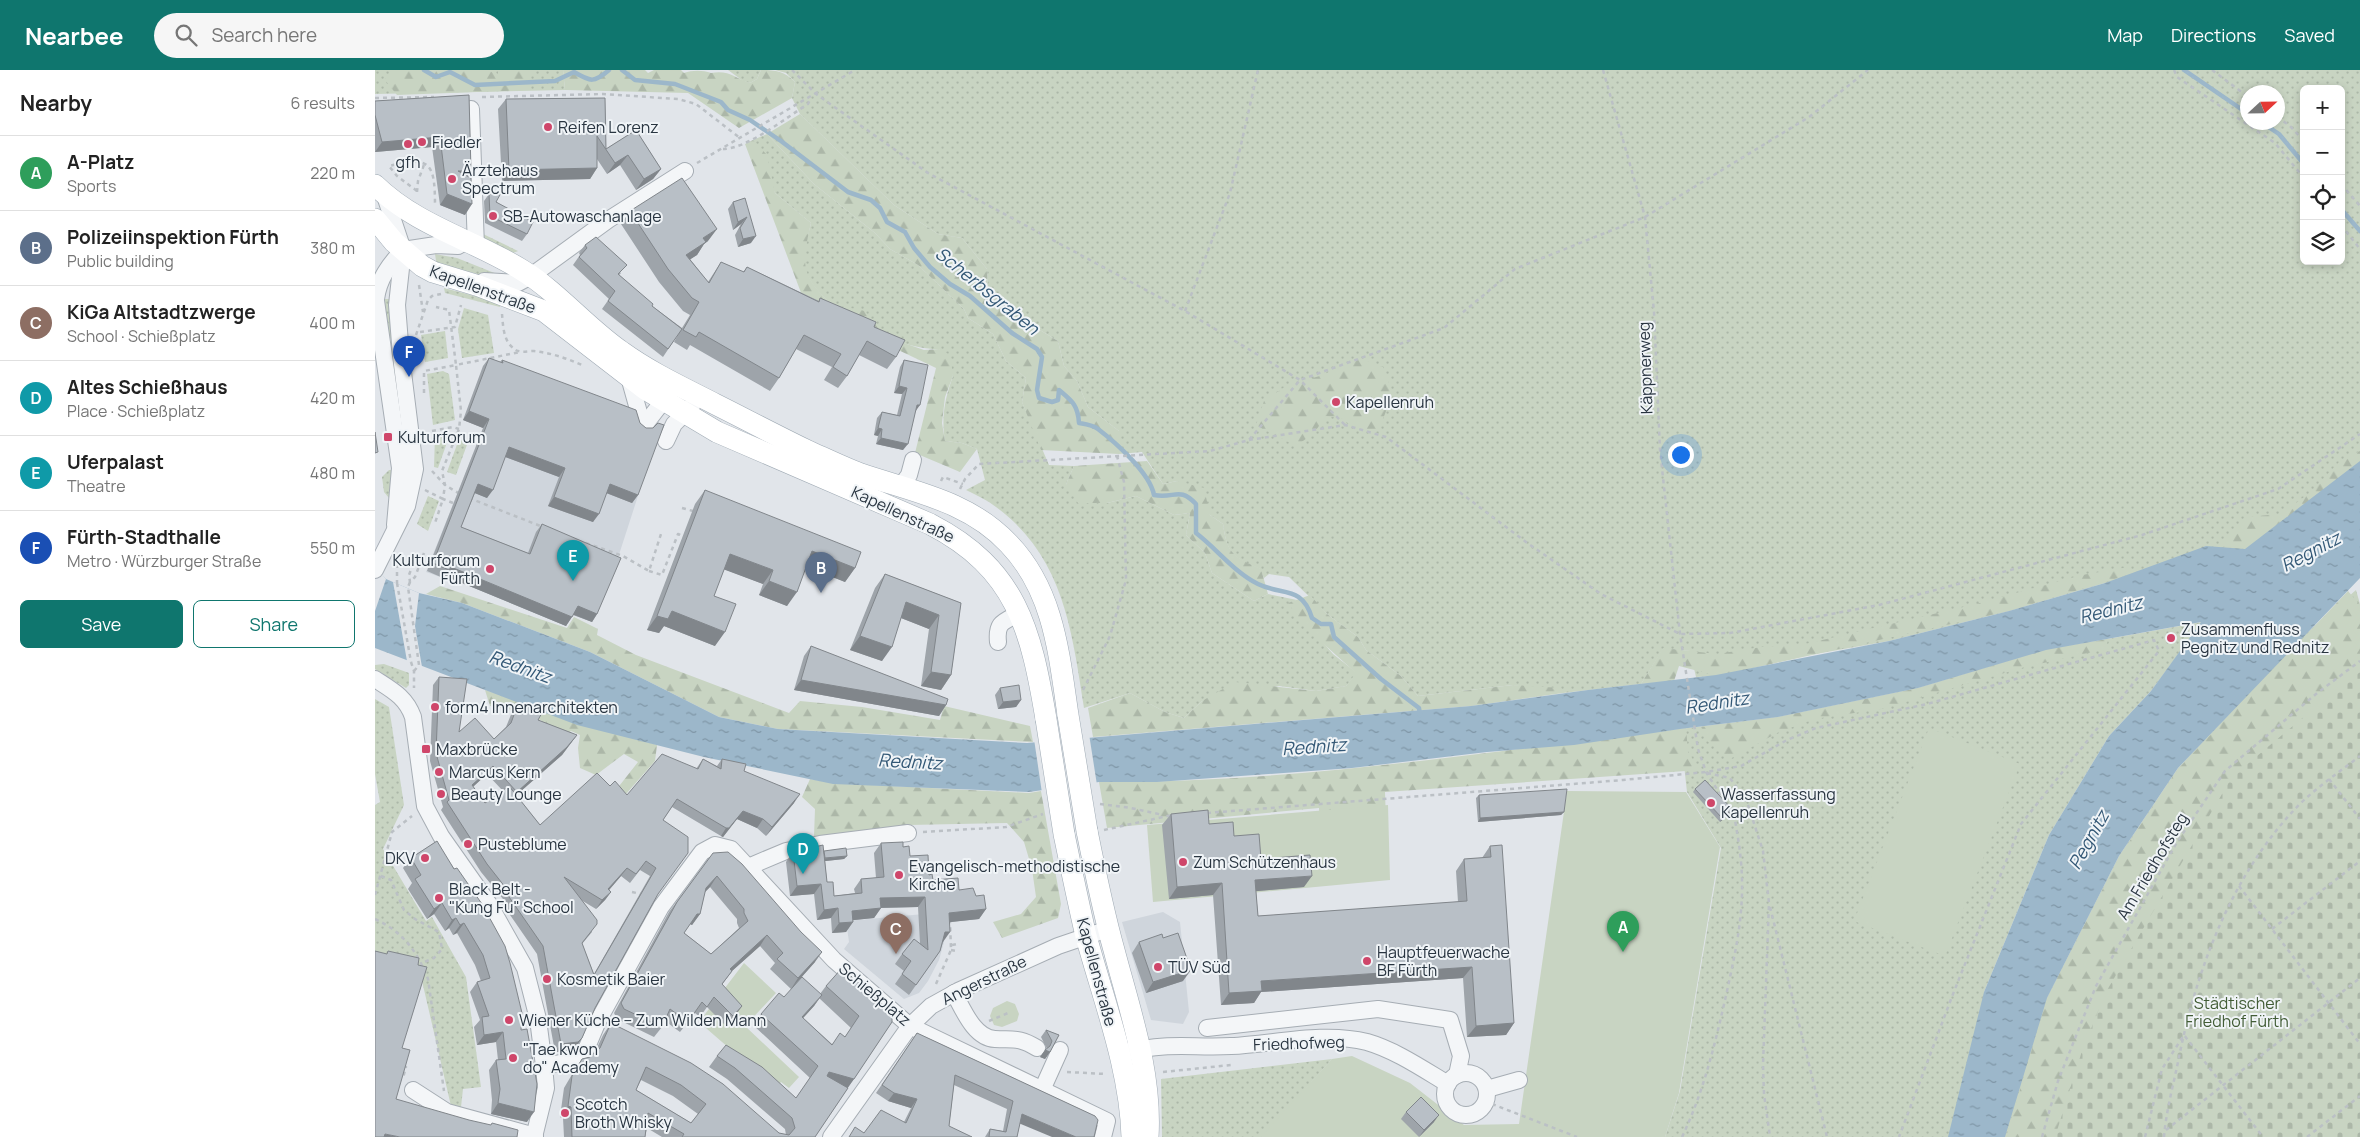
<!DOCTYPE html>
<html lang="en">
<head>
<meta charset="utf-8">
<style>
  body { margin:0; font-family:Manrope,sans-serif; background:#f6f6f6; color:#222 }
  .controls { position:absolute; right:15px; top:15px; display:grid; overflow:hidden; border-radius:8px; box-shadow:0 2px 8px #0003 }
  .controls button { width:45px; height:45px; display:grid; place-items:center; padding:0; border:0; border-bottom:1px solid #e0e0e0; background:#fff; color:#222; font:25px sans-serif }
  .compass { position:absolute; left:1865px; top:15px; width:45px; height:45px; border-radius:50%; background:#fff; box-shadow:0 2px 8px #0003; rotate:68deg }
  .you { position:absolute; left:1305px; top:384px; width:18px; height:18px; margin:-12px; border:4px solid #fff; border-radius:50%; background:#1a73e8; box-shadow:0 0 0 8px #1a73e833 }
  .badge { display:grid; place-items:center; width:32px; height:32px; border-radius:50%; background:#0f766e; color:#fff; font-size:16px; font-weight:700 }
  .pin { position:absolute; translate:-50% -41px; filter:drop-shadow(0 1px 2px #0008) }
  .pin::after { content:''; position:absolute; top:26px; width:18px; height:15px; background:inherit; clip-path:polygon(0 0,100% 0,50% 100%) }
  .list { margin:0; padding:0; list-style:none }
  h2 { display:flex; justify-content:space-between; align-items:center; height:65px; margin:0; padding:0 20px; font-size:21px }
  h2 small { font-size:16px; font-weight:400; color:#767676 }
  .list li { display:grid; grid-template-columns:32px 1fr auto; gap:15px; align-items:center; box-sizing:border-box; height:75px; padding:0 20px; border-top:1px solid #e0e0e0 }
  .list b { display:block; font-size:19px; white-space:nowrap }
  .list p { margin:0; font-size:16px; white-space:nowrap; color:#767676 }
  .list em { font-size:16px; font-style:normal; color:#767676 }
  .actions { display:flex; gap:10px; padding:15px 20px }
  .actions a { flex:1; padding:11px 0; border:1px solid #0f766e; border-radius:8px; text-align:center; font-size:18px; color:#0f766e }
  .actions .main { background:#0f766e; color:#fff }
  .icon { flex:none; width:28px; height:28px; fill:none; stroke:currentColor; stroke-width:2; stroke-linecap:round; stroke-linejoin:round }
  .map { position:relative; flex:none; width:1985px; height:1067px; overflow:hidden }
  header { display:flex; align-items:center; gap:30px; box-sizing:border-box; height:70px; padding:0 25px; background:#0f766e; color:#fff }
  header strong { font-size:24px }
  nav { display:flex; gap:28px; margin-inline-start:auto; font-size:18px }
  .search { width:350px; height:45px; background:#f6f6f6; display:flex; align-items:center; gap:12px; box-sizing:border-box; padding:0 18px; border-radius:28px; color:#767676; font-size:19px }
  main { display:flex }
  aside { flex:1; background:#fff }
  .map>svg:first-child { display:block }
  .built { fill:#cfd5dc }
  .grass { fill:url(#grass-dots); fill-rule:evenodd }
  .forest { fill:url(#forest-firs) }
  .cemetery { fill:url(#cemetery-stones) }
  .garden { fill:#c8d4c2 }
  .water { fill:url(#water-ripples) }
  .pier { fill:#e1e5ea }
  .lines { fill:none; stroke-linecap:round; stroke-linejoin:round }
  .stream { stroke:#9cb7ca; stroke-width:4.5 }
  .minor-casing { stroke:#a6adb4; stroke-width:18 }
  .major-casing { stroke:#a0abb5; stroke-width:22 }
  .path { stroke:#bbc0c5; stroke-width:2.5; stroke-dasharray:4 4; stroke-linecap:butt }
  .minor { stroke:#f4f6f8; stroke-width:16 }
  .major { stroke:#fff; stroke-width:21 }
  .major-bridge-casing { stroke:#a0abb5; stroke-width:22; stroke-linecap:butt }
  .path-bridge { stroke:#bbc0c5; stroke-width:2.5; stroke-dasharray:4 4; stroke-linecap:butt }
  .major-bridge { stroke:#fff; stroke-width:21 }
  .wall { fill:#9ea4aa; fill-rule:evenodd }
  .shaded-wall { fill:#81868b }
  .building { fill:#b8bfc6; stroke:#81868b; fill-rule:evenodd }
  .poi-dot { fill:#cf466a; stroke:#f0f4f7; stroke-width:2 }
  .labels { text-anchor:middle; stroke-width:4; stroke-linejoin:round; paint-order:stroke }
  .poi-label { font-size:16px; fill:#293541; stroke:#f0f4f7; text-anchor:start }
  .street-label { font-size:16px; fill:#293541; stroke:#f0f4f7 }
  .park-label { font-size:16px; fill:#425d36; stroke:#f0f4f7 }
  .water-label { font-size:18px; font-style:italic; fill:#335876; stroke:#f0f4f7 }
</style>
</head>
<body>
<header>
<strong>Nearbee</strong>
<div class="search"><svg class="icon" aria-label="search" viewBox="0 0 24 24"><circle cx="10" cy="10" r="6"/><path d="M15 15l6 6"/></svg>Search here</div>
<nav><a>Map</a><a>Directions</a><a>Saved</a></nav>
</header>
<main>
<aside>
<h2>Nearby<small>6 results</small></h2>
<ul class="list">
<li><span class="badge" style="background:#2e9e5b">A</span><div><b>A-Platz</b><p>Sports</p></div><em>220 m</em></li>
<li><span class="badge" style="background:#5c6f8a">B</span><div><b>Polizeiinspektion Fürth</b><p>Public building</p></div><em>380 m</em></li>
<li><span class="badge" style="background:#8d6e63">C</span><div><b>KiGa Altstadtzwerge</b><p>School · Schießplatz</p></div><em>400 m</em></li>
<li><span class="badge" style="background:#0f9aa8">D</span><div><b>Altes Schießhaus</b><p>Place · Schießplatz</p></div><em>420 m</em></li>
<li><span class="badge" style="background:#0f9aa8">E</span><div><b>Uferpalast</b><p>Theatre</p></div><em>480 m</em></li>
<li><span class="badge" style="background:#1a4fb4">F</span><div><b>Fürth-Stadthalle</b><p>Metro · Würzburger Straße</p></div><em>550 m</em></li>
</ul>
<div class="actions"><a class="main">Save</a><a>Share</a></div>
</aside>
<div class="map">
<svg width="1985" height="1067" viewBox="0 0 1985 1067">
  <defs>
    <pattern id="grass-dots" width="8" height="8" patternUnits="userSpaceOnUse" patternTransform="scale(1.25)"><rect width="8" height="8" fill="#c8d4c2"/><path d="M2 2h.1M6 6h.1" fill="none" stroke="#acb7a8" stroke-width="1.8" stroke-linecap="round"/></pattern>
    <pattern id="forest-firs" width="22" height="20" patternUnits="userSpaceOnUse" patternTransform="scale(1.25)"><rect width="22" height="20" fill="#c8d4c2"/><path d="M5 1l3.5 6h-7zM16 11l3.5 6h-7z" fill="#acb7a8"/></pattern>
    <pattern id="cemetery-stones" width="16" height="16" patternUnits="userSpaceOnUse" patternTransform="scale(1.25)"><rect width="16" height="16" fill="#c8d4c2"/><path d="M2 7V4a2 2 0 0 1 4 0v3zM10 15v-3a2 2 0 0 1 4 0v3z" fill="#acb7a8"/></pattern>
    <pattern id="water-ripples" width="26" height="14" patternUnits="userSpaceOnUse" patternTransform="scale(1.25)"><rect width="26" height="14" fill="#9cb7ca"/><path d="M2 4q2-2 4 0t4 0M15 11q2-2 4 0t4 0" fill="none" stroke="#7f96a6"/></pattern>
  </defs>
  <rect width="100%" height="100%" fill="#e1e5ea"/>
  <g class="built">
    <polygon points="283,364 240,497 217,552 197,544 191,556 70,506 68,508 51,502 98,384"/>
    <polygon points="788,842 805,852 814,942 808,954 776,950 747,852"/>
    <polygon points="549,844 568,854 569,872 564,890 553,911 544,923 529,929 469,879 474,872 471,851"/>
  </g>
  <g class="grass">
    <polygon points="0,0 188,0 190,20 0,24"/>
    <polygon points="353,0 386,0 382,9 375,13 368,11"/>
    <path d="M400 0H1985V400L1870 479 1730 513 1634 541 1514 571 1429 586 1342 606 1321 607 1315 581 1288 579 1266 614 1188 623 1138 615 1043 626 1026 606 991 580 983 567 952 544 914 507 894 504 889 508 885 499C858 487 852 484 848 454L835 445 802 411 788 414 767 382 744 384V361L713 337 702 311 689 296 683 271 637 243 613 224 612 199 587 168 563 164 519 135 425 44 417 28 420 12 411 3ZM1929 19H1966V191H1929ZM1872 22H1902V52H1872Z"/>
    <path d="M392 64 439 114 500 163 515 179 543 195 589 239 593 248 618 264 631 291 651 308 647 332 674 395 699 396 691 414 732 433 761 426 799 445 815 443 811 465 830 483 837 503 879 531 893 524 922 530 914 533 958 584 982 603 971 616 941 621 904 616 827 631 809 648 790 642 755 623 709 638C697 562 689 487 621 437 612 430 601 425 591 420L610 410 602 379 587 373 570 371C566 347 570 328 578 306L564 279C525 281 446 240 431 202 425 187 433 167 436 153L400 123 378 70Z"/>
    <polygon points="106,163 143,181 138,183 108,168"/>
    <polygon points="60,184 82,188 127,206 126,210 91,201 62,197"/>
    <polygon points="69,218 127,233 125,237 70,223"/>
    <polygon points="10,229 14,229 17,268 14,269 9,253"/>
    <polygon points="89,238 113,245 119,283 87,288 83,259"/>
    <polygon points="70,261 73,288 50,292 46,265"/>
    <polygon points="68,301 74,304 80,350 58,355 52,304"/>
    <polygon points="75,364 63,398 59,397 60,366"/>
    <polygon points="84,369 93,372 81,405 72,402"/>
    <polygon points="14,400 18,400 14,428 9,422 7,407"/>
    <polygon points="53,426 64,431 53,461 42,454"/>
    <polygon points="1981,520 1985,534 1985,602 1680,1067 1290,1067 1305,1021 1346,778 1312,722 1305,659 1403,647 1543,618 1671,580 1827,552 1776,621 1734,666 1674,765 1609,922 1672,928 1744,786 1803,698 1926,568"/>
    <polygon points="9,594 34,603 34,615 31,618 0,599 0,595"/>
    <polygon points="0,629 14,637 29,735 8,779 51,851 57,847 91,907 106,1017 88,1019 86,1037 76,1036 44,898 0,886 0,735 5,732 0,704"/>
    <polygon points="957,989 888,1067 787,1067 786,1009"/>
  </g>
  <g class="forest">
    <polygon points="22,0 111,0 123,4 123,0 156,0 152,20 22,25 10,10 12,6"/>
    <path d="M188 0H270L273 3 279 0H306L309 3C317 0 328 0 336 3 355 0 359 8 375 13L382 9 386 0C401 0 409 1 420 12L417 28 364 58 313 23 190 20Z"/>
    <polygon points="425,44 519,135 563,164 587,168 612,199 613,224 637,243 683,271 689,296 702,311 713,337 744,361 744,384 666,380 647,332 651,308 631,291 618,264 593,248 589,239 543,195 515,179 500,163 439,114 392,64"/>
    <path d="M378 70 392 85 400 123 436 153C426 197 425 205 461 238L471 237 490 241 509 266 549 280 564 279 575 285 578 306 570 327 567 353 570 371 587 373 602 379 585 402 540 383 561 298 431 236 370 74Z"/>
    <path d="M982 287 1008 297C1021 323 1014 335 1003 360H982L966 348 951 346 939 363 921 376 881 355 889 331 911 316 948 305Z"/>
    <polygon points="1985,381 1985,401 1871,479 1844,477 1870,447 1906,444 1936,422 1966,390"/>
    <path d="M772 391 788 414 802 411 829 418 835 445 848 454C852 484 859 487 886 499L893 524 879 531 837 503 830 483 811 465 815 443 799 445 761 426 732 433H703L691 414 699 396Z"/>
    <polygon points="1754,497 1756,504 1634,541 1342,606 1304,596 1299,611 1266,614 1288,578 1342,584 1387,577 1426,575 1597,535 1707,505"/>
    <polygon points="65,516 192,558 199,547 223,559 222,565 261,585 414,643 425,631 487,637 565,650 569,636 655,656 658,672 403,659 344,647 215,582 87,533 51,524"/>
    <polygon points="1973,521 1985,535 1985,686 1789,1067 1631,1067 1672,928 1744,787 1804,698"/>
    <polygon points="935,525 952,544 983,567 991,580 1026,606 1043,626 1138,615 1186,618 1188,623 1097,636 718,667 713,638 755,623 790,642 809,648 827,631 860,612 941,621 971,616 981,603 931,558 913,533"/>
    <polygon points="1733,569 1731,579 1650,597 1506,639 1439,649 1402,663 1355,689 1331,670 1327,657 1403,647 1543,618 1671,579"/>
    <polygon points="110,620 282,675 280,691 251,724 241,720 263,692 249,684 221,705 205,698 203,678 205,665 196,661 191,666 166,659 167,651 148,642 115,636"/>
    <path d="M1311 658 1313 682 1325 700 1010 722 1013 809 945 769 944 738 732 758 724 712C921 713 1116 681 1311 658Z"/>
    <polygon points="435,709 458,713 654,723 666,721 686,834 683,848 627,868 618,852 646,844 661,827 657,799 649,772 632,753 534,755 458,767 439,766 440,739 427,727"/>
  </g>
  <polygon class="cemetery" points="1985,602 1985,1067 1680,1067 1707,981 1731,922 1857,707 1943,635"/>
  <g class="garden">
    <polygon points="1554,658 1645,694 1570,886 1479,851"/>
    <polygon points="1192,721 1311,722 1345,777 1304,1023 1290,1067 886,1067 957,989 977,986 1035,1013 1089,1055 1144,1054"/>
    <polygon points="1013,735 1015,810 778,832 772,755"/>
    <polygon points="369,893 401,923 370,956 424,1007 414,1018 406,1012 401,1019 324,952"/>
    <polygon points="632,931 640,934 644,944 642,951 627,957 619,955 615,946 618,938"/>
  </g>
  <polygon class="water" points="1985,391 1985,508 1803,698 1744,786 1672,928 1630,1067 1573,1067 1609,922 1674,765 1734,666 1776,621 1826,552 1671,580 1543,618 1403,647 1305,659 1199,675 1112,682 977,698 782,712 724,712 654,722 458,714 329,687 202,655 0,578 0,497 11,509 18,512 44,523 87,533 215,582 344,647 403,659 652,673 1096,636 1213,620 1341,605 1514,571 1634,541 1730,513 1831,476 1870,479"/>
  <g class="pier">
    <polygon points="0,496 11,509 0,541"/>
    <polygon points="18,512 44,523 40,556 47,597 32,591"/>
    <polygon points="714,664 722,715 667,723 659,669"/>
  </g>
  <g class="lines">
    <g class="stream">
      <path d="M49 0 61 7 75 2 100 15 180 11 199 2C216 12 219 13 234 0"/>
      <path d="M247 0 260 10 300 14 346 32 353 40 375 50 406 71 473 122 496 130 505 138 512 152 530 162 539 178 555 197 575 214 595 226 637 263 662 279 667 287 662 320 664 328 677 332 683 330 684 320C697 331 703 335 704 353 710 354 718 355 723 359 740 372 775 403 779 425 800 429 804 416 821 434V463C842 479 859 502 883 514 907 526 927 515 937 548L946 554H956L959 567 1006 609 1044 638 1045 645"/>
      <polyline points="1809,0 1872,43"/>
      <polyline points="1886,52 1904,64 1929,94"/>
      <polyline points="1966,139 1985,161"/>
    </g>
    <g class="minor-casing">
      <g id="minor">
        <polyline points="96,39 101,177"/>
        <polyline points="28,180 61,175 83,176 89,172"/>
        <polyline points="104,216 109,211 143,213 156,206 233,150 310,101"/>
        <polyline points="0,224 25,398 20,455"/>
        <path d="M1 229C4 208 14 195 28 180"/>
        <polyline points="254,307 268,357"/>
        <polyline points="268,357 295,322"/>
        <polyline points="291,371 299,354 317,336"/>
        <polyline points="526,416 534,405 538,390"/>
        <polyline points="0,500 32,436 40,399 26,286 22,235 28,180 9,123"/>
        <path d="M623 572C621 552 628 552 645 543"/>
        <path d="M0 609C17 620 31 627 38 647L50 736 66 766 114 834 150 898 163 949 169 996 171 1018 159 1067"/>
        <polyline points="373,797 411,781 445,774 533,763"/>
        <path d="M579 923C588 939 599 968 620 969 639 970 644 967 662 978"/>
        <polyline points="832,958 1003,939 1075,950 1086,986 1082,1005"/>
        <path d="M754 982C792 972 819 978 856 976 899 974 949 961 992 972 1020 980 1048 999 1073 1014"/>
        <polyline points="169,996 201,990 210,982 223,951 286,837 327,782 340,775 356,779 459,890 535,956 732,1051 728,1067"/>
        <circle cx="1091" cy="1024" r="21"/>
        <polyline points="1112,1019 1144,1010"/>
        <polyline points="38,1020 72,1042 160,1066"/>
        <polyline points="667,1020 685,980"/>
        <polyline points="456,1067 535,956 556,936 583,921 683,876 733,859"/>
      </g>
    </g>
    <g class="major-casing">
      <g id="major">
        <path d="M0 115C42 156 99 170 147 200 184 223 212 258 247 282 276 303 309 318 340 334 370 349 400 365 431 380 449 388 467 397 486 404 539 422 594 431 634 474 679 521 684 584 693 645"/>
        <path d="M0 149 19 172 47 196 58 202 104 216 169 241 270 319 342 362 555 454C642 499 656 560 671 649"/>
        <path d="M712 761C720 801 728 841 739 880 755 941 777 1003 773 1067"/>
        <path d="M689 764C696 798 703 832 711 866 729 932 755 998 757 1067"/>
      </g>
    </g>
    <g class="path">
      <polyline points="417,0 441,24 553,103 810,241 925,310 970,355"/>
      <polyline points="1228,0 1270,147 1279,242 1285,380 1305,564 1323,679 1331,702 1352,735"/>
      <polyline points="1799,0 1802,7 1900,73 1929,108"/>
      <polyline points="1837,0 1872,26"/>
      <polyline points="107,27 228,24 303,29 321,34 365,68"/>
      <polyline points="0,28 59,27"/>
      <polyline points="1902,47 1915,56 1929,71"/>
      <path d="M348 79C372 79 412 47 433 34L436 28"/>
      <polyline points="322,93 480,0"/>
      <polyline points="1966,114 1985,136"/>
      <path d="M42 121 22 106 14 96C56 85 60 94 60 136"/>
      <polyline points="42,122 43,111 50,92"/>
      <polyline points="1966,155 1985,179"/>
      <polyline points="44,215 48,242"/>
      <polyline points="810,241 855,123 883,0"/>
      <path d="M127 244C128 254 128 269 137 277 143 284 151 281 159 281 176 283 191 288 207 295"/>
      <polyline points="45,262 80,257 86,235"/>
      <polyline points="41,265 53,230 57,226 66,224"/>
      <polyline points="49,323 49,301 81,295 74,240 61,237"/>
      <polyline points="57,361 78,357 84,359"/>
      <polyline points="874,370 970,355 1011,367 1151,472 1226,524 1305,564 1355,563 1504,535 1767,465 1903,419 1985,364"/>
      <polyline points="57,401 70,415 85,424"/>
      <polyline points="566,411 568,407 588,414"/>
      <polyline points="585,419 590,409 604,394 835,381 874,370 925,310 1069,258 1140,199 1270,147 1434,47 1493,0"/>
      <polyline points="50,420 68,429 60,453"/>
      <polyline points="94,428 168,457"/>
      <polyline points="78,433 68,429 70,415 67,401 84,359 86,341 81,295 145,282"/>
      <polyline points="307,438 318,441"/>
      <polyline points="211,473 248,486 274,501 286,464"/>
      <polyline points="41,486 34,505 35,512 40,507 49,483"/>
      <polyline points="22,494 22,513"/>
      <polyline points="274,501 287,505 303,464 308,466"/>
      <polyline points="35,512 33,517 44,595 39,601"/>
      <polyline points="36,592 39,601 39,618"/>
      <polyline points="708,620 735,566 751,510 749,412 742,386"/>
      <polyline points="1332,703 1355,708 1372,732 1388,781 1394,833 1388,995 1389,1024 1395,1067"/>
      <polyline points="1954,709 1985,749"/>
      <polyline points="725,734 756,738 788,745"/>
      <polyline points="832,743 1248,710 1331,702 1366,696 1412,670 1441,658 1552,634 1779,570 1784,581 1646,754 1578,924 1524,1067"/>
      <polyline points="729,760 797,745"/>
      <polyline points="548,762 631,757 668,744"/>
      <polyline points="6,806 16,810 29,840 40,849 64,862 67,879 59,888 47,893"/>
      <polyline points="1864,816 1985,974"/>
      <polyline points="257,822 266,824"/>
      <polyline points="0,825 17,762 37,746"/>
      <polyline points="1395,837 1452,1067"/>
      <path d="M0 849C28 862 42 881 53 909L69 1021"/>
      <polyline points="1897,859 1985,791"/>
      <polyline points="577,875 582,874"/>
      <polyline points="576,880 582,881"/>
      <polyline points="561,914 576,880 575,851"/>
      <polyline points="614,951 633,943"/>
      <polyline points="28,996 31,997 28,1008"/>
      <polyline points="692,1002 731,1004"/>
      <polyline points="788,1002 856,995 856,992"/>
      <polyline points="1117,1034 1202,1067"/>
      <polyline points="1791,1060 1985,908"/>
      <path d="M1307 1067C1328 1023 1339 978 1350 930 1363 871 1373 829 1363 768 1361 759 1361 747 1355 739"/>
      <polyline points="1667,1067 1683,1011 1721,916 1802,772 1850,701 1941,624 1985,591"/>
      <polyline points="1770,1067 1787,999 1809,965 1888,1067"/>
      <path d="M1789 1067C1791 1042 1798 1016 1803 992 1821 901 1855 808 1920 739 1939 719 1963 703 1985 686"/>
      <polyline points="1932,1067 1985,1026"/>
    </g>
    <use href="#minor" class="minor"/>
    <use href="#major" class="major"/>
    <g class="major-bridge-casing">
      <g id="major-bridge">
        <polyline points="693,645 712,761"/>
        <polyline points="671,649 689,764"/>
      </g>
    </g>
    <polyline class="path-bridge" points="22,513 36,592"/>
    <use href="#major-bridge" class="major-bridge"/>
  </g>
  <g class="wall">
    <polygon points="94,25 96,101 93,106 90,145 65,135 57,77 0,82 0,31"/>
    <polygon points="230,28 231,79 261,60 286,99 278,109 261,120 245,95 232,104 222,89 222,98 215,109 127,111 123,39 131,29"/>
    <polygon points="114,124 152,164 147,171 110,153 109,131"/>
    <polygon points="370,128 376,173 363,177 360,165 366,154 358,160 353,139 358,132"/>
    <polygon points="255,141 333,171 329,174 322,185 315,189 333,212 346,192 368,202 372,197 499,257 521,287 512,299 484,285 472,306 463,318 449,310 457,297 421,279 404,308 395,321 315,275 312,280 299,272 304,263 288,287 227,239 234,229 198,195 205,185 204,183 210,175 246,203 244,205 277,236 307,258 315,245 308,241 284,212 246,154"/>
    <polygon points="114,288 125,292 127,290 263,425 257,433 231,423 218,452 173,436 184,407 130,387 112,428 100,423 86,457 153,483 161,462 167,454 222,544 217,552 198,545 191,556 70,506 68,508 52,501 108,358 88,350 108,296"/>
    <polygon points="529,290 540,342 528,380 501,374 503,366 499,365 502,348 507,342 522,345 527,324 519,323 525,297"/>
    <polygon points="330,420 480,498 470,512 431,496 412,536 384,525 388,514 349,499 339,526 340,576 289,556 284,563 272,560 320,434"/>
    <polygon points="510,504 586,533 576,605 566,620 546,616 554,559 526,548 507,591 475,580 500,518"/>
    <polygon points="436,576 571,635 564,646 419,620 429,586"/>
    <path d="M64 607 84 662 119 669 131 657 137 642 143 634 163 650 202 665 187 685 141 725 165 755 235 716 252 725 321 699 328 689 342 696 347 689 369 701 419 733 391 766 382 758 362 749 348 767 346 766 297 737 288 750 282 826 220 938 202 976 197 980 180 982 162 884 126 832 128 829 106 802 66 740 68 737 55 691 58 615ZM112 704 128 721 110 733 98 717ZM265 800 275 806 219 904 207 874 217 862 206 830 221 839 230 830 236 822 234 820 246 806 255 813Z"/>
    <polygon points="625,618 646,630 641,637 623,639 620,625"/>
    <polygon points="1320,719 1357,739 1355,743 1345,752 1318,722"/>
    <polygon points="1104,725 1189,742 1186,745 1103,752 1101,728"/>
    <polygon points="796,744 834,754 859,766 886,789 929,817 881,821 883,846 1083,832 1081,801 1089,789 1107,788 1115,776 1139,953 1131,965 1092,967 1088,908 886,922 879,933 846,935 838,825 794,829 787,755"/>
    <polygon points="62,771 146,960 152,1052 116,1044 117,1030 114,1000 121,990 123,990 121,972 102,975 99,957 105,950 95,922 102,912 106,911 100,895 82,863 78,865 74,858 70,861 59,844 52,849 33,819 37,813 28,798 36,788"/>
    <polygon points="506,773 528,777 535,786 554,805 558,810 601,826 611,839 604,849 575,852 565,881 534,925 520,914 529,901 520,894 527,884 545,873 543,837 506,838 499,848 478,850 478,852 471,862 457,863 456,848 442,850 439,824 415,826 411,792 418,782 449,781 472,786 469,789 450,791 452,812 459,826 480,823 479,819 486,809 501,808 499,783"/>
    <path d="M338 783 440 892 416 919 395 899 400 893 385 876 357 901 347 914 360 946 351 956 332 937 325 947 320 943 305 962 290 951 287 957 279 967 242 949 239 943 294 842ZM335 817 362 849V853L364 858 336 884 309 863 315 854 317 855 325 844 330 822Z"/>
    <polygon points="764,872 808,911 771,923 757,883"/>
    <path d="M451 916 517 952 440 1067H287L272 1058 270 1067H189L188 1048 185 1047 189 1018 199 1001 207 989 215 987 220 982 228 965 236 953 404 1063 411 1065 410 1059 352 1009 334 997 342 986 421 1028 435 1008 378 955 386 944 409 927 445 924ZM444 928 476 958 470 967 457 974 428 948 439 936ZM266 1010 298 1026 323 1044 316 1053 261 1020Z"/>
    <polygon points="671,960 684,965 675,982 670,989 665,987 670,980 672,979 666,967"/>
    <polygon points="542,963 720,1046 645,1053 642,1067 610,1067 615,1059 628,1061 632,1039 579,1015 574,1056 489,1063 529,1052 536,1038 513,1031 501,1023"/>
    <polygon points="1031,1042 1059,1052 1044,1067 1026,1049"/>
  </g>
  <g class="shaded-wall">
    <polygon points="65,67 57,77 0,82 7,72"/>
    <polygon points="253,85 245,95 232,104 240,93"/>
    <polygon points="222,98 215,109 127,111 134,100"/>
    <polygon points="286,99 278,109 261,120 269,109"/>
    <polygon points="83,101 96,101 89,112"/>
    <polygon points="72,124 97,134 90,145 65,135"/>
    <polygon points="372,147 366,154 358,160 363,152"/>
    <polygon points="342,159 333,171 329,174 322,185 302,198 311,185 328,168"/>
    <polygon points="381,166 376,173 363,177 368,169"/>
    <polygon points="524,316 532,318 527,324 519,323"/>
    <polygon points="542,335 545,335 540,342"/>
    <polygon points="94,341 114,349 108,358 88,350"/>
    <polygon points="503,358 507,359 503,366 499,365"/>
    <polygon points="506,368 533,374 528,380 501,374"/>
    <polygon points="134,377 190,398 184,407 128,386"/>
    <polygon points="103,414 118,420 112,428 97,422"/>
    <polygon points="235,414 263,425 257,433 229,422"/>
    <polygon points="179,427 224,444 218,452 173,436"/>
    <polygon points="437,481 480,498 470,512 427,495"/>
    <polygon points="355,484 398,500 388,514 345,498"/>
    <polygon points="76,497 197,547 191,556 70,506"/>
    <polygon points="394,511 422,522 412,536 384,525"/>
    <polygon points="531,532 564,545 554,559 521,546"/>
    <polygon points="203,536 222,544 217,552 197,544"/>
    <polygon points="297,541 350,562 340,576 289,556 284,563 272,560 282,546"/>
    <polygon points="485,566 517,577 507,591 475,580"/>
    <polygon points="556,602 576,605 566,620 546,616"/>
    <polygon points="426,610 571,635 564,646 419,620"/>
    <polygon points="646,630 641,637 623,639 628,632"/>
    <polygon points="202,665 187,685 136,730 142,722"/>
    <polygon points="118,696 112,704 91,723 97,715"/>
    <polygon points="425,724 419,733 391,766 397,757"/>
    <polygon points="1357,739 1355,743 1345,752 1347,748"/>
    <polygon points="368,741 388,749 382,758 362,749 348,767 346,766 351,758"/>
    <polygon points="1189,742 1186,745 1103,752 1105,748"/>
    <polygon points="472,786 469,789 442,792 445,789"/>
    <polygon points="252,798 246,806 228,827 233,819"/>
    <polygon points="342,806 335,817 323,829 331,818"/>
    <polygon points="937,806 929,817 872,822 880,810"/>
    <polygon points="847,813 838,825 794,829 802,817"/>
    <polygon points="446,814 439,824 415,826 422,816"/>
    <polygon points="236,822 230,830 221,839 227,830"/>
    <polygon points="550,827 543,837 498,838 505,828"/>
    <polygon points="67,833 59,844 52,849 59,839"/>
    <polygon points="463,838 456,848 442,850 449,840"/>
    <polygon points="506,838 499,848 470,851 477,841"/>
    <polygon points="611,839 604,849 567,853 574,843"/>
    <polygon points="322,844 325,844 317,855 315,854"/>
    <polygon points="81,848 74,858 70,861 77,850"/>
    <polygon points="478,852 471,862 457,863 464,853"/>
    <polygon points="89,853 82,863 78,865 85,855"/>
    <polygon points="570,862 575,862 568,872 563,872"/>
    <polygon points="392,865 385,876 357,901 340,924 355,899"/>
    <polygon points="447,882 440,892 416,919 423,908"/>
    <polygon points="1097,897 1088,908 886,922 879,933 846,935 854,923 886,911"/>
    <polygon points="816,900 808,911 771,923 778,912"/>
    <polygon points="447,925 439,936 419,958 427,947"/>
    <polygon points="367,936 360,946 351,956 358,946"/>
    <polygon points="1139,953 1131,965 1092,967 1101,956"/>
    <polygon points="128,962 121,972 102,975 109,965"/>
    <polygon points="207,968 202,976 197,980 180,982 186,974"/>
    <polygon points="670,980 675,982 670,989 665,987"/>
    <polygon points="454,1002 479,1009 471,1020 446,1013"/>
    <polygon points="519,1023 542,1029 536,1038 513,1031"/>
    <polygon points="123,1033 159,1042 152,1052 116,1044"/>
    <polygon points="193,1036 196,1037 188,1048 185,1047"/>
    <polygon points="647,1044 701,1067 677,1067 641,1052"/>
    <polygon points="1064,1045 1059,1052 1044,1067 1049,1060"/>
    <polygon points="10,1064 25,1067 7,1067"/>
  </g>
  <g class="building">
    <polygon points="94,25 96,101 83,101 96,108 97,134 72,124 65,67 7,72 0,45 0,31"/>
    <polygon points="230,28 231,79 261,60 286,99 269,109 253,85 240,93 222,66 222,98 134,100 131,29"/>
    <polygon points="307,108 342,159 328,168 331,172 311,185 334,213 346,192 369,202 372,197 444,232 445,228 501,252 499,257 530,270 521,287 492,271 472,306 458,297 466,284 429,265 404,308 324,262 321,267 308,260 324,232 317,228 293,199 255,141"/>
    <polygon points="126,123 121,132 158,152 152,164 115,146 114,124"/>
    <polygon points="370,128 381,166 368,169 365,158 372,147 363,152 358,132"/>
    <polygon points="221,167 252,195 243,204 278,234 277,236 307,259 293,279 233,231 240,221 204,187 212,178 210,175"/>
    <polygon points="114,288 128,293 127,290 261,340 265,353 271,358 278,358 283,353 289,355 263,425 235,414 224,444 179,427 190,398 134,377 118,420 103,414 86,457 155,484 167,454 246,488 222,544 203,536 197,547 76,497 74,500 58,493 114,349 94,341"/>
    <polygon points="529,290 553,295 545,335 542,335 533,374 506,368 507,359 503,358 507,342 525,346 532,318 524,316"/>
    <polygon points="0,362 3,382 0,383"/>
    <polygon points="330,420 486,482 480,498 437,481 422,522 394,511 398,500 355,484 339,526 361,534 350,562 297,541 293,549 282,546"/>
    <polygon points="510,504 586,533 576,605 556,602 564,545 531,532 517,577 485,566"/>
    <polygon points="436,576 573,629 571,635 426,610"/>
    <path d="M64 607 92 609 84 662 100 648 119 669 136 653 143 634 168 641 163 650 202 665 192 677 142 722 118 696 97 715 110 733 134 716 165 755 222 703 235 716 240 711 252 725 287 684 323 699 328 689 346 699 347 689 371 694 369 701 425 724 397 757 388 749 368 741 354 758H351L302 729 288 750 313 767V783L283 824 220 938 207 968 203 972 186 974 168 876 132 824 134 822 112 794 72 732 74 730 61 683ZM271 791 281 798 219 905 207 873 222 854V850L189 807 227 830 236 822 233 819 252 798 261 804Z"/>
    <polygon points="644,615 646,630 628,632 625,618"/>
    <polygon points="1330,710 1357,739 1347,748 1320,719"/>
    <polygon points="1192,719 1189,742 1105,748 1104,725"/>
    <polygon points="833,740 834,754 858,752 859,766 884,764 886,789 935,785 937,806 880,810 883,846 1092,831 1089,789 1116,787 1115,776 1127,775 1139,953 1101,956 1097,897 886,911 887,921 854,923 847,813 802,817 796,744"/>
    <polygon points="62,771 79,799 82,798 107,834 130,876 135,893 147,943 146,960 152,959 162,1014 159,1042 123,1033 125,1019 121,990 131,989 128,962 109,965 107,947 114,946 102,912 115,908 108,885 89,853 85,855 81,848 77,850 67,833 59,839 40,809 46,805 36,788"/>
    <polygon points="528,772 528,777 534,776 535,786 553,785 554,805 557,804 558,810 583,808 584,820 598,818 601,826 609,825 611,839 574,843 575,862 570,862 565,881 541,915 527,904 536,891 527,884 539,869 553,880 550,827 505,828 506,838 477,841 478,852 464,853 463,838 449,840 446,814 422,816 418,782 448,775 452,812 458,812 459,826 487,823 486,809 509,807 506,773"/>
    <polygon points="471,778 472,786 450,788 449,781"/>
    <path d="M353 782 367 794 426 862 447 882 423 908 402 889 408 883 392 865 355 899 357 901 347 914 367 936 358 946 339 927 332 937 327 932 313 952 295 939 287 957 249 939 246 933 302 832 338 783ZM342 806 369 839V843L373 851 336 884 309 863 322 844H325L331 818Z"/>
    <polygon points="803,863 816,900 778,912 764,872 787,864 788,868"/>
    <polygon points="0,881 12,884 13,881 44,888 43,895 52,897 27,978 35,980 21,1029 94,1050 116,1055 117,1053 143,1060 142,1067 25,1067 10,1064 9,1067 0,1067"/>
    <path d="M467 898 517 943V952L479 1009 454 1002 452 1006 473 1018 440 1067H307L309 1064 273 1043 270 1067H197L196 1037 193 1036 197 1006 207 989 215 987 225 978 236 953 316 993 348 1014 404 1063 414 1065 420 1058 417 1048 360 998 342 986 351 975 387 997 421 1028 443 996 386 944 404 923 409 927 427 907 447 925 427 947 457 975 465 963 470 967 484 946 451 916ZM271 997 306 1015 331 1034 316 1053 261 1020Z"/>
    <polygon points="671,960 684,965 675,982 670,980 675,976 677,971"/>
    <polygon points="542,963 720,1046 723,1050 719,1067 701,1067 647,1044 642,1067 614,1067 615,1059 631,1062 638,1031 580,1005 574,1056 597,1067 474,1067 480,1057 489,1063 506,1040 531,1053 542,1029 519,1023 507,1015"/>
    <polygon points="1046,1027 1064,1045 1049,1060 1031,1042"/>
  </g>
  <g class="poi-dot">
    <circle cx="173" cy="57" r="5"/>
    <circle cx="47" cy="72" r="5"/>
    <circle cx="33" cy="74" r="5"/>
    <circle cx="77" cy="109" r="5"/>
    <circle cx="118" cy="146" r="5"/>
    <circle cx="961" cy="332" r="5"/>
    <rect x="8" y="362" width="10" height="10" rx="2.5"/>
    <circle cx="115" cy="499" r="5"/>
    <circle cx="1796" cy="568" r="5"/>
    <circle cx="60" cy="637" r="5"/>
    <rect x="46" y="674" width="10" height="10" rx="2.5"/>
    <circle cx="64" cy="702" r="5"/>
    <circle cx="66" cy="724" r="5"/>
    <circle cx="1336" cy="733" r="5"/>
    <circle cx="93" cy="774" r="5"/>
    <circle cx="50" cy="788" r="5"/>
    <circle cx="808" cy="792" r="5"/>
    <circle cx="524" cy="805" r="5"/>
    <circle cx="64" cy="828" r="5"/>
    <circle cx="992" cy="891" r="5"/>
    <circle cx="783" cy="897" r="5"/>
    <circle cx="172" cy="909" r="5"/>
    <circle cx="134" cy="950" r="5"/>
    <circle cx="138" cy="988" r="5"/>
    <circle cx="190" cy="1043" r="5"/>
  </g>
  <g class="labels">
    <g class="poi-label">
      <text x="183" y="63">Reifen Lorenz</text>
      <text x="57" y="78">Fiedler</text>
      <text x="33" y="98" text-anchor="middle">gfh</text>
      <text x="87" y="106">Ärztehaus<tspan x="87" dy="18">Spectrum</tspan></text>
      <text x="128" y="152">SB-Autowaschanlage</text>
      <text x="971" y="338">Kapellenruh</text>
      <text x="23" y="373">Kulturforum</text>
      <text x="105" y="496" text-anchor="end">Kulturforum<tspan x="105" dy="18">Fürth</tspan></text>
      <text x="1806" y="565">Zusammenfluss<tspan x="1806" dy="18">Pegnitz und Rednitz</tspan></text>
      <text x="70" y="643">form4 Innenarchitekten</text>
      <text x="61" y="685">Maxbrücke</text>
      <text x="74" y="708">Marcus Kern</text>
      <text x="76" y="730">Beauty Lounge</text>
      <text x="1346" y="730">Wasserfassung<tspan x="1346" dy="18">Kapellenruh</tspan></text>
      <text x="103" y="780">Pusteblume</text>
      <text x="40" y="794" text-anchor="end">DKV</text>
      <text x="818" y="798">Zum Schützenhaus</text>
      <text x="534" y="802">Evangelisch-methodistische<tspan x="534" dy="18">Kirche</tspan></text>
      <text x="74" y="825">Black Belt -<tspan x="74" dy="18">"Kung Fu" School</tspan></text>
      <text x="1002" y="888">Hauptfeuerwache<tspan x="1002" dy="18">BF Fürth</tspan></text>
      <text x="793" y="903">TÜV Süd</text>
      <text x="182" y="915">Kosmetik Baier</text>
      <text x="144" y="956">Wiener Küche – Zum Wilden Mann</text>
      <text x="148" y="985">"Tae kwon<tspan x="148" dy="18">do" Academy</tspan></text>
      <text x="200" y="1040">Scotch<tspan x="200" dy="18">Broth Whisky</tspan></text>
    </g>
    <g class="street-label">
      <text transform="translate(108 219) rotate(20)" y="6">Kapellenstraße</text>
      <text transform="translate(1270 298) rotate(-92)" y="6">Käppnerweg</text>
      <text transform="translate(528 444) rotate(25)" y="6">Kapellenstraße</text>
      <text transform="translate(1777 796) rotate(-59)" y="6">Am Friedhofsteg</text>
      <text transform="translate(722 902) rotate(75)" y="6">Kapellenstraße</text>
      <text transform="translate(609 910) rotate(-26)" y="6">Angerstraße</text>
      <text transform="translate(500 924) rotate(40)" y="6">Schießplatz</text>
      <text transform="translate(924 973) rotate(-2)" y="6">Friedhofweg</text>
    </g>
    <g class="park-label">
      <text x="1862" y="939">Städtischer<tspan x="1862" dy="18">Friedhof Fürth</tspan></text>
    </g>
    <g class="water-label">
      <text transform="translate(612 221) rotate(39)" y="6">Scherbsgraben</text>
      <text transform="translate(1936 482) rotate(-28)" y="6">Regnitz</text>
      <text transform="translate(1736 540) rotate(-14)" y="6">Rednitz</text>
      <text transform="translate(145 597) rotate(20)" y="6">Rednitz</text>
      <text transform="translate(1342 633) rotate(-9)" y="6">Rednitz</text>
      <text transform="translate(939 677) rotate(-4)" y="6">Rednitz</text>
      <text transform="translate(535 692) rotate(3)" y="6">Rednitz</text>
      <text transform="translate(1714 770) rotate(-61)" y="6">Pegnitz</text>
    </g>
  </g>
</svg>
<div class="controls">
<button>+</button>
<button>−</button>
<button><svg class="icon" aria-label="locate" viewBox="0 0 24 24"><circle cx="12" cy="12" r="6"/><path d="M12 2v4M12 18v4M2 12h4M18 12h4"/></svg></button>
<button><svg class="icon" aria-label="layers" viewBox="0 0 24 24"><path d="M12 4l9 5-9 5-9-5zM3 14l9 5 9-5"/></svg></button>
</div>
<svg class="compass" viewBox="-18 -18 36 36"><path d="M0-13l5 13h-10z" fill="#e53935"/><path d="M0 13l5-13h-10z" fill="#767676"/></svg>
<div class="you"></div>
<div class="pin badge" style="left:1248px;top:882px;background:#2e9e5b">A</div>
<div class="pin badge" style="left:446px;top:523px;background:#5c6f8a">B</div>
<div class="pin badge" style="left:521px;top:884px;background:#8d6e63">C</div>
<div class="pin badge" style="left:428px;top:804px;background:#0f9aa8">D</div>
<div class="pin badge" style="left:198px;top:511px;background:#0f9aa8">E</div>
<div class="pin badge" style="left:34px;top:307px;background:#1a4fb4">F</div>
</div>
</main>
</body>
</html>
